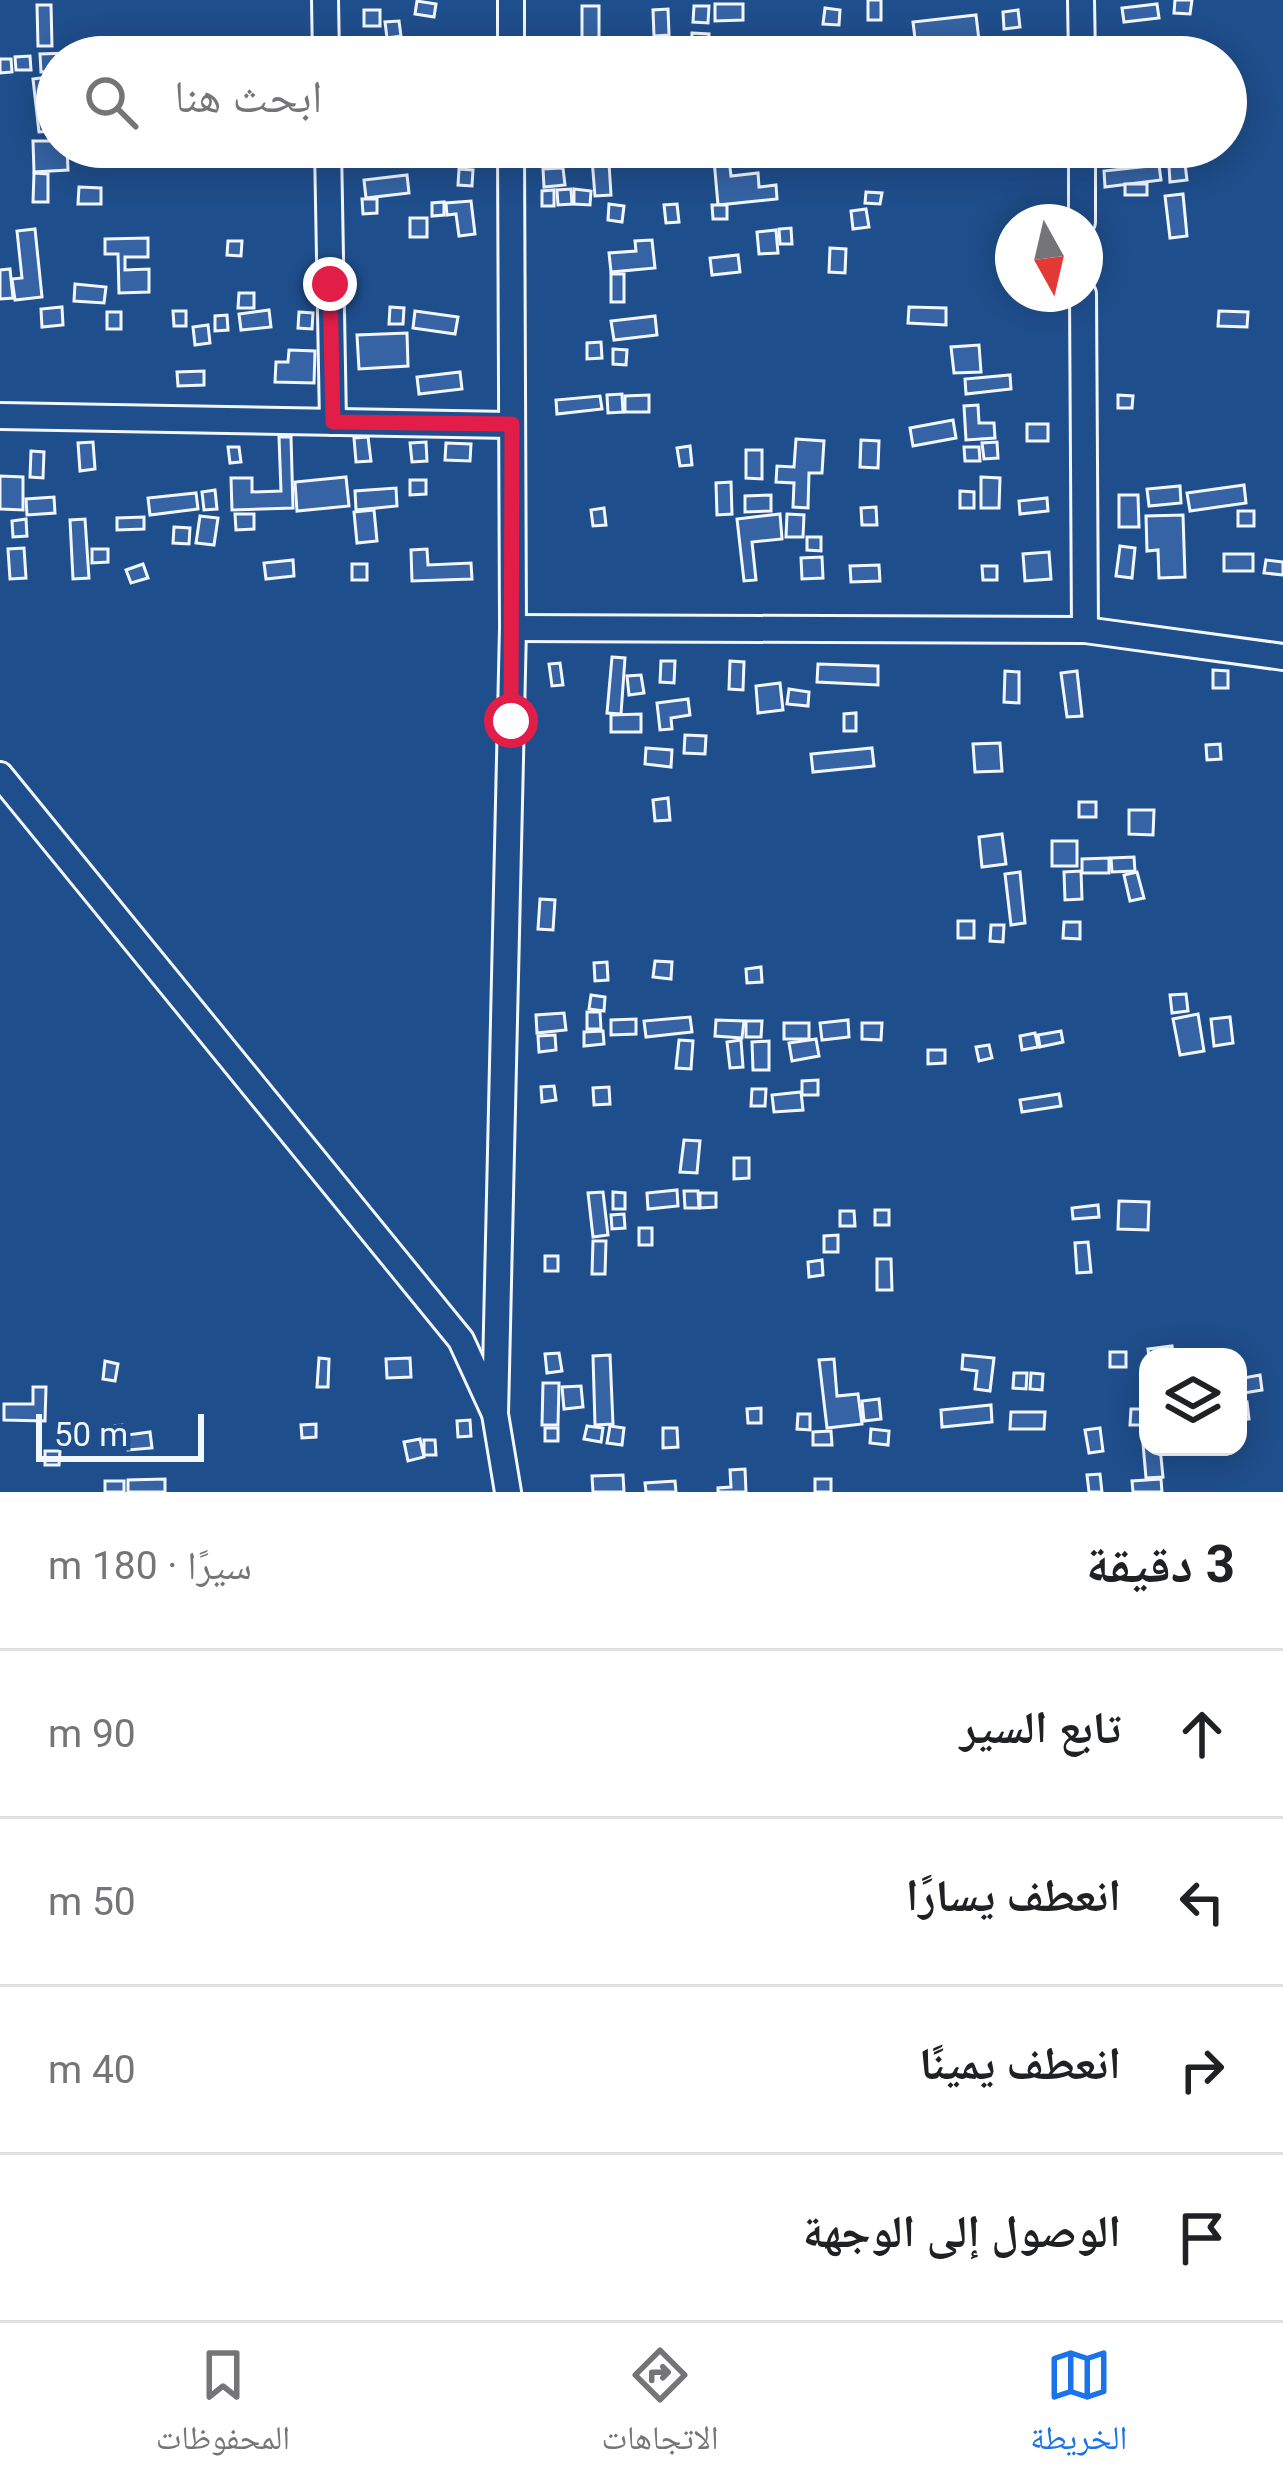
<!DOCTYPE html>
<html lang="ar">
<head>
<meta charset="utf-8">
<style>
  body { margin:0; font-family:Roboto,"Noto Naskh Arabic",sans-serif; background:#f6f6f6; color:#202124; direction:rtl }
  .controls { position:absolute; right:36px; bottom:36px; display:grid; overflow:hidden; border-radius:24px; box-shadow:0 6px 30px #0003 }
  .controls button { width:108px; height:108px; display:grid; place-items:center; padding:0; border:0; border-bottom:3px solid #e0e0e0; background:#fff; color:#202124; font:60px sans-serif }
  .compass { position:absolute; left:995px; top:204px; width:108px; height:108px; border-radius:50%; background:#fff; box-shadow:0 6px 30px #0003; rotate:172deg }
  .scale { position:absolute; left:36px; bottom:30px; width:168px; box-sizing:border-box; padding-left:12px; border:6px solid #f2f6ff; border-top:0; font-size:33px; line-height:42px; white-space:nowrap; color:#f2f6ff; -webkit-text-stroke:9px #1f4e8c; paint-order:stroke }
  .stop { position:absolute; width:36px; height:36px; margin:-27px; border:9px solid #e11d48; border-radius:50%; background:#fff }
  .stop.end { background:#e11d48; border-color:#fff; box-shadow:0 3px 12px #0008 }
  .list { margin:0; padding:0; list-style:none }
  h2 { display:flex; justify-content:space-between; align-items:center; height:156px; margin:0; padding:0 48px; font-size:51px }
  h2 small { font-size:39px; font-weight:400; color:#757577 }
  .list li { display:grid; grid-template-columns:78px 1fr auto; gap:36px; align-items:center; box-sizing:border-box; height:168px; padding:0 48px; border-top:3px solid #e0e0e0 }
  .list b { display:block; font-size:45px; white-space:nowrap }
  .list em { font-size:39px; font-style:normal; color:#757577 }
  .icon { flex:none; width:66px; height:66px; fill:none; stroke:currentColor; stroke-width:2; stroke-linecap:round; stroke-linejoin:round }
  .map { position:relative; flex:none; width:1283px; height:1492px; overflow:hidden; direction:ltr }
  .search { position:absolute; background:#fff; box-shadow:0 6px 30px #0003; left:36px; right:36px; top:36px; height:132px; display:flex; align-items:center; gap:30px; box-sizing:border-box; padding:0 42px; border-radius:66px; color:#757577; font-size:45px }
  .sheet { height:828px; background:#fff }
  nav { display:flex; justify-content:space-around; align-items:center; box-sizing:border-box; height:168px; border-top:3px solid #e0e0e0; background:#fff; font-size:33px; color:#757577 }
  nav a { display:grid; justify-items:center; gap:6px }
  nav .on { color:#1a73e8 }
  .map>svg:first-child { display:block }
  .building { fill:#3563a3; stroke:#f2f6ff; stroke-width:3 }
  .lines { fill:none; stroke-linecap:round; stroke-linejoin:round }
  .minor-casing { stroke:#f2f6ff; stroke-width:30 }
  .minor { stroke:#1f4e8c; stroke-width:24 }
  .route { stroke:#e11d48; stroke-width:15 }
</style>
</head>
<body>
<div class="map">
<svg width="1283" height="1492" viewBox="0 0 1283 1492">
  <rect width="100%" height="100%" fill="#1f4e8c"/>
  <g class="building">
    <rect x="868" y="0" width="13" height="20"/>
    <polygon points="1175,0 1192,0 1190,14 1174,13"/>
    <polygon points="417,1 436,4 434,17 415,14"/>
    <polygon points="715,4 743,4 743,20 715,21"/>
    <polygon points="1157,4 1159,18 1124,22 1122,8"/>
    <polygon points="37,5 51,5 52,46 38,46"/>
    <rect x="582" y="6" width="17" height="33"/>
    <polygon points="694,6 709,6 708,23 693,22"/>
    <polygon points="825,8 840,10 839,25 823,24"/>
    <polygon points="668,9 669,35 654,36 653,10"/>
    <rect x="364" y="10" width="16" height="16"/>
    <polygon points="1018,10 1020,27 1004,29 1003,12"/>
    <polygon points="976,15 981,57 965,57 963,42 916,47 913,22"/>
    <polygon points="399,21 401,36 387,38 385,22"/>
    <polygon points="692,33 709,34 708,49 691,48"/>
    <polygon points="69,53 69,57 57,57 57,71 41,72 40,54"/>
    <polygon points="30,56 31,70 16,70 15,57"/>
    <polygon points="0,59 11,59 12,72 0,73"/>
    <polygon points="48,77 54,131 39,132 33,79"/>
    <polygon points="33,141 57,141 57,147 67,147 68,170 34,172"/>
    <polygon points="78,147 102,147 102,156 79,157"/>
    <polygon points="591,147 608,147 611,195 595,196"/>
    <polygon points="847,147 862,147 862,156 847,157"/>
    <polygon points="898,147 929,147 929,156 897,156"/>
    <polygon points="729,159 731,176 758,173 759,187 776,185 777,199 718,205 714,160"/>
    <polygon points="1185,164 1187,180 1170,182 1169,166"/>
    <polygon points="1159,165 1161,180 1105,187 1104,171"/>
    <polygon points="563,168 565,185 544,187 543,169"/>
    <polygon points="459,169 473,170 472,186 458,185"/>
    <polygon points="34,173 48,174 48,202 33,202"/>
    <polygon points="407,175 409,193 366,198 364,180"/>
    <rect x="1125" y="184" width="22" height="11"/>
    <polygon points="79,187 101,188 101,204 78,204"/>
    <polygon points="571,189 572,204 558,205 557,190"/>
    <polygon points="574,189 591,191 590,205 574,204"/>
    <polygon points="554,190 554,206 542,206 542,191"/>
    <polygon points="866,192 882,193 880,204 865,203"/>
    <polygon points="1183,194 1187,236 1170,238 1165,196"/>
    <polygon points="362,199 377,199 377,213 363,214"/>
    <polygon points="471,201 475,234 459,236 456,214 447,215 446,203"/>
    <polygon points="444,202 444,215 432,216 432,203"/>
    <polygon points="609,204 624,206 622,222 608,220"/>
    <polygon points="677,204 679,222 666,223 664,205"/>
    <polygon points="712,205 727,205 727,219 713,219"/>
    <polygon points="866,209 869,227 853,229 851,211"/>
    <rect x="410" y="218" width="17" height="19"/>
    <polygon points="791,228 792,244 780,244 779,229"/>
    <polygon points="35,229 42,297 15,300 12,279 22,278 17,231"/>
    <polygon points="776,230 778,253 759,254 757,232"/>
    <polygon points="148,238 148,257 125,257 125,270 149,269 149,292 119,293 118,254 105,254 105,239"/>
    <polygon points="652,240 655,268 611,272 609,253 636,251 635,241"/>
    <polygon points="228,241 242,241 241,256 227,255"/>
    <polygon points="830,248 846,249 845,273 829,272"/>
    <polygon points="738,255 740,272 712,275 710,258"/>
    <polygon points="10,269 13,298 0,299 0,270"/>
    <rect x="611" y="274" width="13" height="28"/>
    <polygon points="75,284 106,287 104,303 74,301"/>
    <polygon points="239,293 254,293 254,308 238,308"/>
    <polygon points="62,307 63,325 42,327 41,309"/>
    <polygon points="390,307 404,308 403,324 389,324"/>
    <polygon points="909,307 946,308 946,325 908,323"/>
    <polygon points="269,310 271,327 241,330 239,314"/>
    <polygon points="173,311 186,311 186,326 174,326"/>
    <polygon points="415,311 458,317 455,334 413,328"/>
    <polygon points="1219,311 1248,312 1247,327 1218,326"/>
    <rect x="107" y="312" width="14" height="17"/>
    <polygon points="299,312 313,313 312,329 298,328"/>
    <polygon points="227,315 228,330 215,331 215,316"/>
    <polygon points="655,316 657,335 614,340 611,321"/>
    <polygon points="208,325 210,343 195,345 193,327"/>
    <polygon points="407,333 408,366 359,369 357,335"/>
    <polygon points="601,342 602,358 587,359 587,343"/>
    <polygon points="979,345 981,372 954,373 951,347"/>
    <polygon points="613,349 627,350 626,365 613,364"/>
    <polygon points="289,350 315,351 314,383 275,382 276,362 288,362"/>
    <polygon points="204,371 204,385 178,386 177,372"/>
    <polygon points="460,372 462,389 419,394 417,377"/>
    <polygon points="1010,375 1011,389 966,394 965,379"/>
    <polygon points="622,394 623,412 608,413 607,395"/>
    <polygon points="649,395 649,412 625,412 625,396"/>
    <polygon points="1118,395 1133,396 1132,408 1118,408"/>
    <polygon points="600,396 602,409 557,414 556,400"/>
    <polygon points="978,405 979,423 994,423 995,438 966,440 964,406"/>
    <polygon points="953,420 956,438 913,446 910,428"/>
    <rect x="1027" y="424" width="21" height="17"/>
    <polygon points="279,437 291,437 293,508 232,510 231,478 252,478 252,492 281,491"/>
    <polygon points="368,437 371,461 356,462 354,438"/>
    <polygon points="796,439 824,441 822,473 809,473 808,508 793,507 794,483 776,482 777,466 794,467"/>
    <polygon points="861,440 879,441 878,468 860,467"/>
    <polygon points="93,442 95,469 80,471 78,443"/>
    <polygon points="426,442 427,461 412,462 410,443"/>
    <polygon points="997,442 998,458 984,459 982,443"/>
    <polygon points="446,443 471,444 470,461 445,460"/>
    <polygon points="690,446 692,465 680,466 677,448"/>
    <polygon points="228,447 239,447 241,462 230,463"/>
    <polygon points="964,447 979,447 980,461 965,461"/>
    <polygon points="746,450 762,450 762,479 746,478"/>
    <polygon points="31,451 44,452 43,478 30,477"/>
    <polygon points="0,476 23,477 23,510 0,509"/>
    <polygon points="346,477 349,506 297,511 295,482"/>
    <polygon points="981,477 1000,478 999,508 981,508"/>
    <polygon points="410,480 426,480 426,494 410,495"/>
    <polygon points="731,482 732,514 717,515 716,483"/>
    <polygon points="1244,485 1246,503 1190,511 1187,493"/>
    <polygon points="1180,486 1181,503 1149,506 1147,489"/>
    <polygon points="396,488 397,506 356,510 355,491"/>
    <polygon points="215,490 217,509 204,510 202,492"/>
    <polygon points="960,491 974,492 974,508 960,508"/>
    <polygon points="196,493 198,509 150,515 148,498"/>
    <polygon points="771,495 771,511 745,512 745,496"/>
    <polygon points="1119,495 1138,495 1139,527 1119,527"/>
    <polygon points="54,497 55,513 27,515 26,499"/>
    <polygon points="1047,498 1048,511 1020,514 1019,501"/>
    <polygon points="876,507 877,525 862,525 861,508"/>
    <polygon points="604,508 606,525 593,526 591,510"/>
    <polygon points="374,510 377,541 357,543 354,512"/>
    <rect x="1238" y="511" width="16" height="15"/>
    <polygon points="235,514 254,514 254,529 236,530"/>
    <polygon points="780,514 782,539 752,542 756,580 744,581 737,519"/>
    <polygon points="787,514 804,515 803,537 786,537"/>
    <polygon points="1183,515 1185,577 1159,578 1158,550 1147,551 1146,516"/>
    <polygon points="200,516 218,518 214,545 196,543"/>
    <polygon points="144,517 144,529 117,530 117,518"/>
    <polygon points="26,519 27,536 13,537 12,521"/>
    <polygon points="85,519 89,578 73,579 70,520"/>
    <polygon points="174,527 190,528 189,544 173,543"/>
    <polygon points="807,537 821,537 821,551 807,550"/>
    <polygon points="1120,546 1135,548 1132,578 1116,576"/>
    <polygon points="24,548 26,578 10,579 8,549"/>
    <polygon points="92,549 108,549 108,562 92,563"/>
    <polygon points="427,549 428,565 471,563 472,579 412,581 411,550"/>
    <polygon points="1049,552 1051,579 1025,581 1023,554"/>
    <rect x="1224" y="554" width="29" height="17"/>
    <polygon points="822,557 823,578 802,579 801,558"/>
    <polygon points="293,560 294,576 266,579 264,563"/>
    <polygon points="1266,560 1283,562 1283,575 1264,573"/>
    <polygon points="143,564 148,578 131,583 126,570"/>
    <rect x="352" y="564" width="15" height="16"/>
    <polygon points="879,565 880,581 851,582 850,566"/>
    <polygon points="982,566 997,566 997,580 983,580"/>
    <polygon points="612,657 625,658 621,714 607,713"/>
    <polygon points="661,661 675,661 674,683 660,682"/>
    <polygon points="730,661 744,662 743,690 729,689"/>
    <polygon points="560,663 563,685 552,686 549,664"/>
    <polygon points="818,664 878,666 878,685 817,682"/>
    <polygon points="1213,670 1228,671 1228,688 1213,688"/>
    <polygon points="1005,671 1019,672 1019,703 1004,702"/>
    <polygon points="1077,671 1082,716 1067,717 1061,673"/>
    <polygon points="641,675 644,693 629,695 627,676"/>
    <polygon points="780,683 783,710 758,713 756,686"/>
    <polygon points="789,689 809,692 808,706 787,704"/>
    <polygon points="688,699 690,715 671,718 672,729 660,730 657,703"/>
    <polygon points="856,713 856,731 844,731 844,714"/>
    <polygon points="641,714 641,732 611,732 611,715"/>
    <polygon points="685,735 706,736 705,754 684,753"/>
    <polygon points="1000,743 1002,771 975,772 973,744"/>
    <polygon points="1220,744 1221,759 1207,760 1206,745"/>
    <polygon points="646,748 672,750 671,767 645,764"/>
    <polygon points="872,748 874,766 813,772 811,754"/>
    <polygon points="668,798 670,820 655,821 653,800"/>
    <rect x="1079" y="802" width="17" height="15"/>
    <polygon points="1129,810 1154,810 1153,835 1129,834"/>
    <polygon points="1002,834 1006,864 982,867 979,837"/>
    <rect x="1052" y="841" width="25" height="25"/>
    <polygon points="1134,857 1135,871 1112,872 1111,858"/>
    <polygon points="1109,858 1109,873 1082,873 1082,859"/>
    <polygon points="1081,871 1082,899 1065,900 1064,872"/>
    <polygon points="1020,872 1025,923 1011,925 1005,874"/>
    <polygon points="1137,872 1144,898 1130,901 1124,875"/>
    <polygon points="540,899 555,900 553,930 538,929"/>
    <rect x="958" y="921" width="16" height="17"/>
    <polygon points="1064,922 1080,922 1080,939 1063,938"/>
    <polygon points="991,925 1004,925 1003,942 990,941"/>
    <polygon points="655,961 672,962 671,979 653,977"/>
    <polygon points="607,962 608,980 595,981 594,963"/>
    <polygon points="761,967 762,982 747,983 746,969"/>
    <polygon points="1186,994 1188,1011 1172,1013 1170,995"/>
    <polygon points="591,995 605,997 604,1011 589,1009"/>
    <polygon points="587,1012 600,1012 601,1029 587,1029"/>
    <polygon points="564,1013 566,1030 537,1033 536,1015"/>
    <polygon points="1198,1014 1204,1051 1180,1055 1173,1019"/>
    <polygon points="690,1017 692,1032 646,1037 644,1021"/>
    <polygon points="1230,1017 1233,1043 1214,1046 1211,1019"/>
    <polygon points="636,1019 636,1034 611,1035 611,1020"/>
    <polygon points="716,1020 744,1021 742,1038 715,1036"/>
    <polygon points="848,1020 849,1037 822,1040 820,1023"/>
    <polygon points="746,1021 762,1021 761,1037 746,1037"/>
    <rect x="784" y="1023" width="25" height="16"/>
    <polygon points="862,1023 882,1023 881,1040 862,1039"/>
    <polygon points="603,1031 604,1044 584,1046 584,1032"/>
    <polygon points="1061,1031 1063,1042 1040,1047 1038,1035"/>
    <polygon points="1035,1033 1038,1047 1022,1050 1020,1036"/>
    <polygon points="555,1035 556,1050 539,1052 538,1036"/>
    <polygon points="816,1039 819,1056 792,1061 789,1043"/>
    <polygon points="679,1040 693,1041 691,1069 676,1068"/>
    <polygon points="741,1040 743,1067 730,1068 727,1042"/>
    <polygon points="769,1041 769,1070 753,1070 752,1042"/>
    <polygon points="989,1045 992,1058 979,1061 976,1047"/>
    <polygon points="928,1050 945,1050 945,1063 928,1064"/>
    <polygon points="818,1080 818,1095 802,1095 802,1081"/>
    <polygon points="554,1086 556,1100 542,1102 541,1087"/>
    <polygon points="609,1087 610,1104 594,1105 593,1088"/>
    <polygon points="752,1089 766,1089 765,1106 751,1106"/>
    <polygon points="801,1092 803,1110 774,1112 772,1095"/>
    <polygon points="1059,1094 1061,1106 1022,1112 1020,1100"/>
    <polygon points="684,1140 700,1141 697,1173 680,1172"/>
    <polygon points="734,1158 749,1158 749,1178 734,1179"/>
    <polygon points="677,1190 678,1206 648,1209 647,1193"/>
    <polygon points="684,1191 698,1191 699,1208 685,1208"/>
    <polygon points="603,1192 608,1235 593,1237 588,1193"/>
    <polygon points="613,1192 625,1193 625,1209 613,1209"/>
    <polygon points="700,1193 716,1193 716,1207 700,1208"/>
    <polygon points="1119,1201 1149,1202 1148,1230 1118,1229"/>
    <polygon points="1098,1205 1099,1217 1073,1219 1072,1208"/>
    <rect x="875" y="1210" width="14" height="15"/>
    <polygon points="840,1211 854,1211 855,1226 840,1226"/>
    <polygon points="624,1214 625,1228 612,1229 611,1215"/>
    <rect x="639" y="1228" width="13" height="17"/>
    <polygon points="838,1235 838,1252 824,1252 824,1236"/>
    <polygon points="593,1241 606,1241 605,1274 592,1274"/>
    <polygon points="1088,1242 1091,1272 1077,1273 1075,1243"/>
    <rect x="545" y="1256" width="13" height="15"/>
    <polygon points="877,1259 891,1259 892,1290 877,1290"/>
    <polygon points="822,1260 823,1275 809,1277 808,1262"/>
    <polygon points="1172,1346 1174,1357 1149,1357 1148,1349"/>
    <rect x="1110" y="1352" width="16" height="15"/>
    <polygon points="559,1353 562,1371 547,1373 545,1354"/>
    <polygon points="610,1355 613,1424 595,1425 593,1356"/>
    <polygon points="963,1355 994,1358 990,1391 975,1389 977,1371 962,1369"/>
    <polygon points="319,1358 329,1359 328,1387 317,1387"/>
    <polygon points="410,1358 411,1377 387,1378 386,1359"/>
    <polygon points="834,1359 837,1396 858,1394 862,1424 827,1428 819,1360"/>
    <polygon points="105,1361 118,1364 115,1381 103,1379"/>
    <polygon points="1014,1373 1027,1373 1026,1389 1013,1388"/>
    <polygon points="1031,1373 1043,1374 1042,1390 1030,1389"/>
    <polygon points="1260,1375 1262,1390 1238,1394 1238,1379"/>
    <polygon points="543,1383 559,1383 558,1425 542,1425"/>
    <polygon points="581,1386 583,1407 564,1409 562,1387"/>
    <polygon points="33,1387 46,1387 45,1421 4,1420 4,1404 33,1404"/>
    <polygon points="879,1399 881,1419 864,1421 862,1401"/>
    <polygon points="1247,1402 1249,1419 1238,1420 1238,1403"/>
    <polygon points="991,1405 992,1422 942,1427 941,1410"/>
    <polygon points="761,1408 761,1423 748,1423 747,1409"/>
    <polygon points="1131,1409 1148,1409 1148,1425 1130,1425"/>
    <polygon points="1011,1412 1045,1412 1044,1429 1010,1429"/>
    <polygon points="798,1414 810,1414 810,1430 797,1429"/>
    <polygon points="470,1420 471,1436 458,1437 457,1421"/>
    <polygon points="316,1424 316,1437 302,1438 301,1425"/>
    <polygon points="122,1425 124,1443 112,1445 110,1426"/>
    <polygon points="587,1426 603,1428 601,1442 584,1439"/>
    <polygon points="610,1426 624,1428 622,1445 607,1443"/>
    <rect x="545" y="1428" width="13" height="13"/>
    <polygon points="663,1428 677,1428 678,1447 663,1448"/>
    <polygon points="1100,1428 1103,1451 1089,1453 1085,1430"/>
    <polygon points="871,1429 889,1431 888,1445 870,1443"/>
    <polygon points="831,1431 832,1445 813,1445 813,1432"/>
    <polygon points="150,1432 152,1448 128,1450 127,1435"/>
    <polygon points="1142,1432 1148,1432 1148,1447 1160,1447 1163,1477 1146,1478"/>
    <polygon points="420,1439 424,1457 408,1461 404,1442"/>
    <polygon points="424,1440 435,1440 436,1455 424,1455"/>
    <polygon points="45,1451 60,1451 59,1465 45,1465"/>
    <polygon points="745,1469 746,1492 718,1492 718,1488 731,1487 730,1470"/>
    <polygon points="1100,1474 1102,1492 1089,1492 1087,1475"/>
    <polygon points="623,1475 624,1492 593,1492 592,1476"/>
    <polygon points="165,1479 165,1492 128,1492 128,1480"/>
    <rect x="815" y="1479" width="16" height="13"/>
    <polygon points="1161,1479 1162,1492 1133,1492 1132,1481"/>
    <rect x="105" y="1481" width="19" height="11"/>
    <polygon points="675,1481 676,1492 646,1492 645,1483"/>
  </g>
  <g class="lines">
    <g class="minor-casing">
      <g id="minor">
        <polyline points="325,0 326,57"/>
        <polyline points="511,0 511,57"/>
        <polyline points="1081,0 1082,57"/>
        <polyline points="328,147 333,422"/>
        <polyline points="1082,147 1082,222"/>
        <polyline points="1083,294 1085,630"/>
        <polyline points="0,416 512,425"/>
        <polyline points="513,628 1085,630 1283,657"/>
        <polyline points="0,775 461,1340 495,1414 508,1492"/>
        <polyline points="495,1414 513,628 511,147"/>
      </g>
    </g>
    <use href="#minor" class="minor"/>
  </g>
  <g class="lines">
    <polyline class="route" points="330,284 333,422 512,424 511,721"/>
  </g>
</svg>
<div class="controls">
<button><svg class="icon" aria-label="layers" viewBox="0 0 24 24"><path d="M12 4l9 5-9 5-9-5zM3 14l9 5 9-5"/></svg></button>
</div>
<svg class="compass" viewBox="-18 -18 36 36"><path d="M0-13l5 13h-10z" fill="#e53935"/><path d="M0 13l5-13h-10z" fill="#757577"/></svg>
<div class="scale">50 m</div>
<div class="stop" style="left:511px;top:721px"></div>
<div class="stop end" style="left:330px;top:284px"></div>
<div class="search"><svg class="icon" aria-label="search" viewBox="0 0 24 24"><circle cx="10" cy="10" r="6"/><path d="M15 15l6 6"/></svg>ابحث هنا</div>
</div>
<section class="sheet">
<h2>3 دقيقة<small>سيرًا · 180 m</small></h2>
<ul class="list">
<li><svg class="icon" aria-label="ahead" viewBox="0 0 24 24"><path d="M12 20V5M6 11l6-6 6 6"/></svg><div><b>تابع السير</b></div><em>90 m</em></li>
<li><svg class="icon" aria-label="left" viewBox="0 0 24 24"><path d="M17 20v-9H6M10 6l-5 5 5 5"/></svg><div><b>انعطف يسارًا</b></div><em>50 m</em></li>
<li><svg class="icon" aria-label="right" viewBox="0 0 24 24"><path d="M7 20v-9h11M14 6l5 5-5 5"/></svg><div><b>انعطف يمينًا</b></div><em>40 m</em></li>
<li><svg class="icon" aria-label="arrive" viewBox="0 0 24 24"><path d="M6 21V4h12l-3 4 3 4H6"/></svg><div><b>الوصول إلى الوجهة</b></div></li>
</ul>
</section>
<nav>
<a class="on"><svg class="icon" aria-label="map" viewBox="0 0 24 24"><path d="M3 6l6-2 6 2 6-2v14l-6 2-6-2-6 2zM9 4v14M15 6v14"/></svg>الخريطة</a>
<a><svg class="icon" aria-label="directions" viewBox="0 0 24 24"><path d="M12 3l9 9-9 9-9-9zM9 14v-3h6M13 9l2 2-2 2"/></svg>الاتجاهات</a>
<a><svg class="icon" aria-label="saved" viewBox="0 0 24 24"><path d="M7 4h10v16l-5-4-5 4z"/></svg>المحفوظات</a>
</nav>
</body>
</html>
